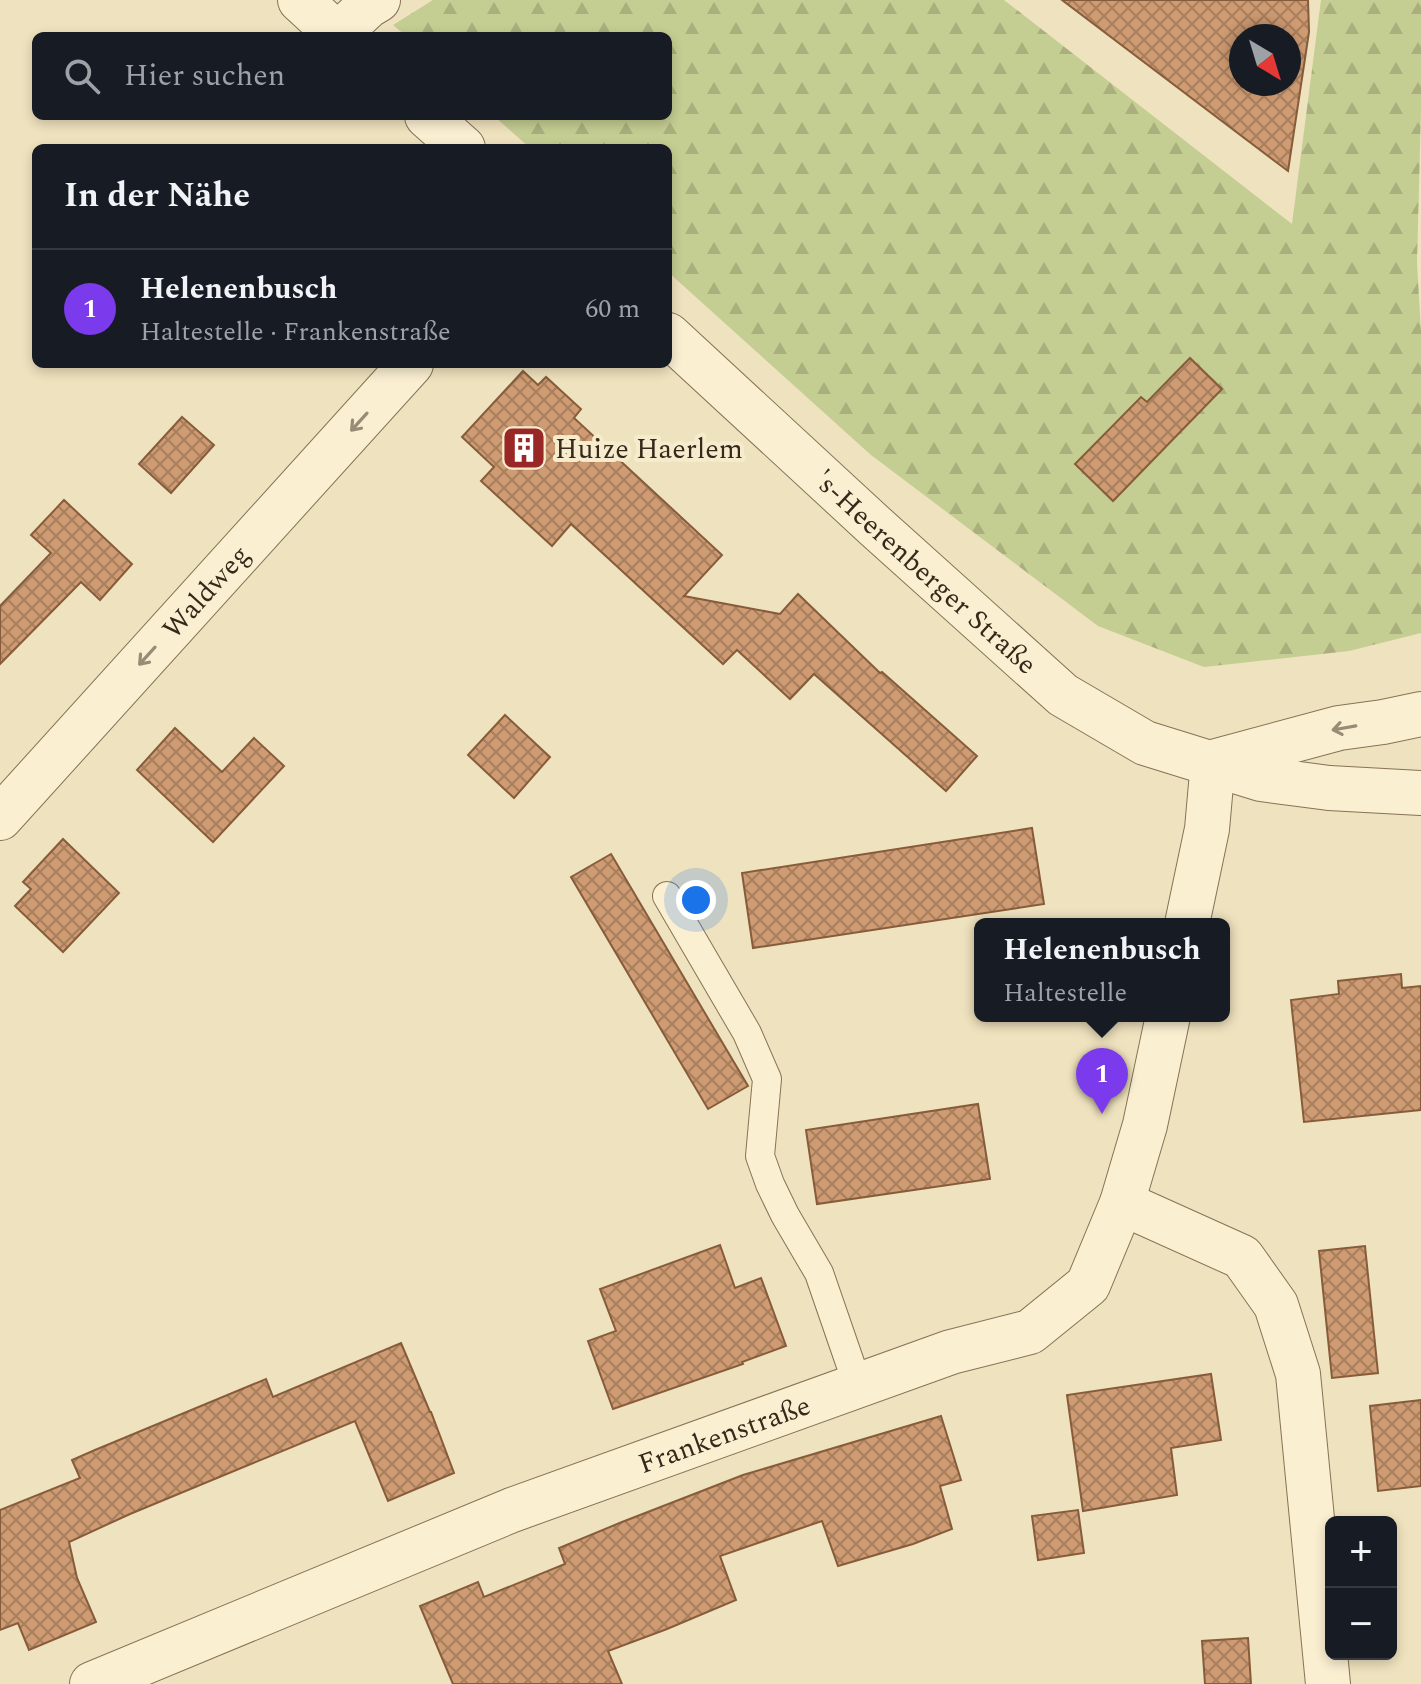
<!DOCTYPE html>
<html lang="de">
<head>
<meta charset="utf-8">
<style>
  body { margin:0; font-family:Spectral,serif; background:#20242c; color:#f1f3f6 }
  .controls { position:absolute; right:24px; bottom:24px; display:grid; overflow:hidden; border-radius:12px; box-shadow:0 4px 12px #0003 }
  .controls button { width:72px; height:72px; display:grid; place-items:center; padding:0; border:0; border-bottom:2px solid #363941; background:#171b24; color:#f1f3f6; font:40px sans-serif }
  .compass { position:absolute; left:1229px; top:24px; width:72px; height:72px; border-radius:50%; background:#171b24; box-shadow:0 4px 12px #0003; rotate:142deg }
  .you { position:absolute; left:696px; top:900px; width:28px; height:28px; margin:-20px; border:6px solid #fff; border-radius:50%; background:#1a73e8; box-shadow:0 0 0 12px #1a73e833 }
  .badge { display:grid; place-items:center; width:52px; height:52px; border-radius:50%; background:#7c3aed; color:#fff; font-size:26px; font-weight:700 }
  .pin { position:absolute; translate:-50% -66px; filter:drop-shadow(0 2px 4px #0008) }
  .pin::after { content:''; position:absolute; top:42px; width:28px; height:24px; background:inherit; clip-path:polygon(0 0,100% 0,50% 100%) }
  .popup { position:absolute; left:974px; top:918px; width:256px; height:104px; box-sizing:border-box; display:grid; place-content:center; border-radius:12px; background:#171b24; filter:drop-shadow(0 2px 6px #0005); font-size:26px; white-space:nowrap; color:#9ea1a6 }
  .popup b { font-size:30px; color:#f1f3f6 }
  .popup::after { content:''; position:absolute; left:50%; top:100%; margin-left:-16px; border:16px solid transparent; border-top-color:#171b24 }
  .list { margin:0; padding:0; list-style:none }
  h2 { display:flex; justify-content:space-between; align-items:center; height:104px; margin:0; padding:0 32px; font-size:34px }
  h2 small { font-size:26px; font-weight:400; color:#9ea1a6 }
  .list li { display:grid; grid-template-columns:52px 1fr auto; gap:24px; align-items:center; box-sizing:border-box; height:120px; padding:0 32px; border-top:2px solid #363941 }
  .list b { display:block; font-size:30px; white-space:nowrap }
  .list p { margin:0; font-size:26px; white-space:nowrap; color:#9ea1a6 }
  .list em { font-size:26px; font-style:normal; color:#9ea1a6 }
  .icon { flex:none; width:44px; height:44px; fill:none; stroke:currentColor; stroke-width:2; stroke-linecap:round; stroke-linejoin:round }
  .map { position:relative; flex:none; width:1421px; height:1684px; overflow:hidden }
  .search { position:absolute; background:#171b24; box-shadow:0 4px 12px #0003; left:32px; top:32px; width:640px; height:88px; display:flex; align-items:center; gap:20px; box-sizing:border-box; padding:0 28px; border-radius:12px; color:#9ea1a6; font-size:30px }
  .panel { position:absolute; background:#171b24; box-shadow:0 4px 12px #0003; left:32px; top:144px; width:640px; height:224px; border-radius:12px }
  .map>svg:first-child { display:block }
  .forest { fill:url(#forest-firs) }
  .building { fill:url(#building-cross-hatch); stroke:#875c3b; stroke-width:2; fill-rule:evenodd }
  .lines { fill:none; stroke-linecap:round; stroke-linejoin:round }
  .service-casing { stroke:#877256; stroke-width:30 }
  .minor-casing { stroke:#877256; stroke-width:46 }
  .tertiary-casing { stroke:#877256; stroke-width:46 }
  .service { stroke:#faefd1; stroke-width:28 }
  .minor { stroke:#faefd1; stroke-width:44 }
  .tertiary { stroke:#faefd1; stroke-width:44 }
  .oneway { stroke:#988c76 }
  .labels { text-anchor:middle; stroke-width:8; stroke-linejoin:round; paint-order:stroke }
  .poi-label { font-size:28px; fill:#36291b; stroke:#f6eccd; text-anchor:start }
  .street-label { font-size:28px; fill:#36291b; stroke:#f6eccd }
</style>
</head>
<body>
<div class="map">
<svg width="1421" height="1684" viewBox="0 0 1421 1684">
  <defs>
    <pattern id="forest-firs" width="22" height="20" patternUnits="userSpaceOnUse" patternTransform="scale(2)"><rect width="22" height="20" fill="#c4cd92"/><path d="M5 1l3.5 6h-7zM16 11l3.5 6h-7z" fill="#a9b07d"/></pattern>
    <pattern id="building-cross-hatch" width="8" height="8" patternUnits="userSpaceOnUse" patternTransform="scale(2)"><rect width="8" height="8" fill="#ce9b72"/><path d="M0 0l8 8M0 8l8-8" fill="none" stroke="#a87e5d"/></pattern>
  </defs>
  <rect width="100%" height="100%" fill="#efe2be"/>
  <polygon class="forest" points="433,0 1004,0 1292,224 1321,0 1421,0 1421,109 1417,263 1421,332 1421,633 1349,651 1204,667 1098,626 871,455 668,272 668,148 530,148 494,116 668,116 668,36 406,36 393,25"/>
  <g class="building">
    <path d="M1062 0H1308L1309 32 1288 171ZM1241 36H1289V84H1241Z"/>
    <polygon points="1190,358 1222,389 1113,501 1075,464 1141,397 1147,402"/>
    <polygon points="523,371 538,385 546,377 581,409 574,418 722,555 684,596 780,614 798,594 880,673 882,672 977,756 946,791 814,674 790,699 737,650 723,664 571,524 552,546 481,481 494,467 462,437"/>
    <polygon points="182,417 214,445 171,493 139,464"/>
    <polygon points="64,500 132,564 100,600 81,582 0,664 0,606 51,553 31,535"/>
    <polygon points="505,715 550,757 514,798 468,755"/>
    <polygon points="175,728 222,772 254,738 284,766 213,842 137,770"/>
    <polygon points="1032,828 1044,904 753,948 742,873"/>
    <polygon points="63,839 119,893 63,952 15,906 31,889 23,882"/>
    <polygon points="611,854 748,1086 708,1109 571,877"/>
    <polygon points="1401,974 1402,988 1421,986 1421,1110 1304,1122 1291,1000 1339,994 1338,981"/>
    <polygon points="978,1104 990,1179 817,1204 806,1130"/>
    <polygon points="720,1245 735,1288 761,1278 786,1346 742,1362 743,1364 613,1409 588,1341 616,1331 600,1289"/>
    <polygon points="1365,1246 1378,1373 1332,1378 1319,1251"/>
    <polygon points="401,1343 430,1412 431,1412 454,1473 388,1501 355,1421 130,1514 69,1542 77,1578 96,1622 29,1650 18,1623 0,1630 0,1510 80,1478 72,1460 95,1450 266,1379 273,1397"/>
    <polygon points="1211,1374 1221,1440 1171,1448 1177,1495 1083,1511 1067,1395"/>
    <polygon points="1421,1400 1421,1486 1378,1491 1370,1406"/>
    <polygon points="941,1416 961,1480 940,1486 952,1529 913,1544 838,1566 822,1521 720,1556 736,1600 667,1629 608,1651 622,1684 453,1684 420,1606 478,1582 484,1597 565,1564 559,1548 622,1522 743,1475"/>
    <polygon points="1078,1510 1084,1553 1038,1560 1032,1516"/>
    <polygon points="1248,1638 1251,1684 1205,1684 1202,1641"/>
  </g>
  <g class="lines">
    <g class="service-casing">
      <polyline id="service" points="667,896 747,1033 767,1079 760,1156 770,1184 785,1215 819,1273 858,1386"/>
    </g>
    <g class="minor-casing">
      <g id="minor">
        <polyline points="337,35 368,6 378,0"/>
        <path id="s1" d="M0 818 411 364"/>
        <polyline points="1187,924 1207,829 1213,762"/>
        <polyline points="1122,1203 1242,1257 1276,1305 1298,1374 1328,1684"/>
        <path id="s2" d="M92 1684 512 1510 951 1352 1030 1332 1088 1285 1122 1203 1145 1125 1168 1016"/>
      </g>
    </g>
    <g class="tertiary-casing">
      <g id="tertiary">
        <polyline points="300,0 339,36"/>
        <polyline points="427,116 463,148"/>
        <path id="s3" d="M668 335 876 527 1063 695 1145 743 1261 779 1329 788 1421 793"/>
        <polyline points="1213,762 1339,728 1383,722 1421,714"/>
      </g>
    </g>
    <use href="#service" class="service"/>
    <use href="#minor" class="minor"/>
    <use href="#tertiary" class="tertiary"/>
  </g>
  <defs><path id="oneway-shaft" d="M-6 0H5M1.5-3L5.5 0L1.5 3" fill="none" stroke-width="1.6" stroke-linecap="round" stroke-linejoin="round" transform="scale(2)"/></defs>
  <g class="oneway">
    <use href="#oneway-shaft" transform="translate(359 422) rotate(132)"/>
    <use href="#oneway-shaft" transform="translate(147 656) rotate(132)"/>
    <use href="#oneway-shaft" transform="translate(1344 728) rotate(170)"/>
  </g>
  <defs>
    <g id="building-square" transform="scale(2.3)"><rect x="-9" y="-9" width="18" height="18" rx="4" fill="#982725" stroke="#f6eccd"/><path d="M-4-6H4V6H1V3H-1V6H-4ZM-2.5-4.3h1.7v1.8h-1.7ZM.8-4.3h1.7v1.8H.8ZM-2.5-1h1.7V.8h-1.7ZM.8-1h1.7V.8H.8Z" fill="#fff"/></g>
  </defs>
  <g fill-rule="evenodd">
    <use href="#building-square" x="524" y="448"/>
  </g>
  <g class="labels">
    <g class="poi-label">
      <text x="555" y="458">Huize Haerlem</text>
    </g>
    <g class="street-label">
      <text dy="10" stroke="none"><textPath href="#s3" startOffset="350">'s-Heerenberger Straße</textPath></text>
      <text dy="10" stroke="none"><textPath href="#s1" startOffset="306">Waldweg</textPath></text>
      <text dy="10" stroke="none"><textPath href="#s2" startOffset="680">Frankenstraße</textPath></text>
    </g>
  </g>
</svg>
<div class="controls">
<button>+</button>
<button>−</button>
</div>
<svg class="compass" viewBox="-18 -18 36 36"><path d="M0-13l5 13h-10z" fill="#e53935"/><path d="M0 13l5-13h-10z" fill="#9ea1a6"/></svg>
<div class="you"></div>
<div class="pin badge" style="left:1102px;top:1114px">1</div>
<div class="popup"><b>Helenenbusch</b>Haltestelle</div>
<div class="search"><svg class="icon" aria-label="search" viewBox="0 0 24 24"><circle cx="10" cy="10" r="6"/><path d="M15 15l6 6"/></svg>Hier suchen</div>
<section class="panel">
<h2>In der Nähe<small></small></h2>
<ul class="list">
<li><span class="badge">1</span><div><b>Helenenbusch</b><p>Haltestelle · Frankenstraße</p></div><em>60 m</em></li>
</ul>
</section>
</div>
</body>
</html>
